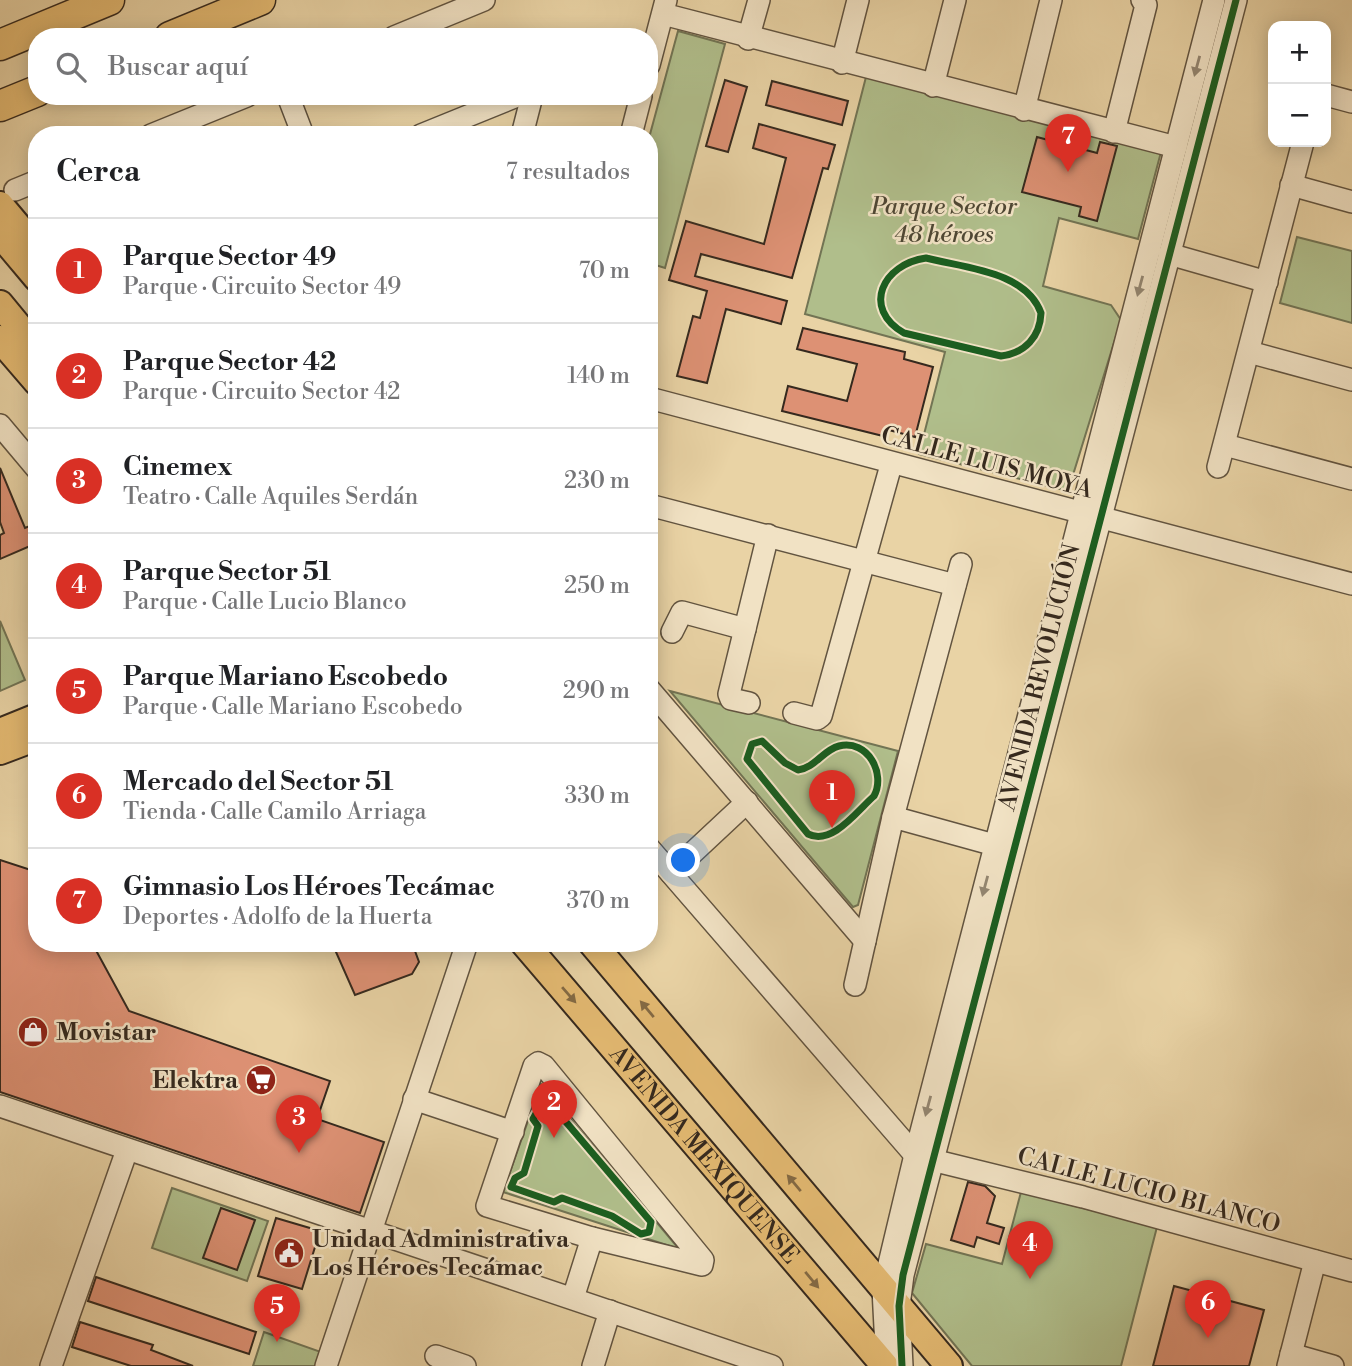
<!DOCTYPE html>
<html lang="es">
<head>
<meta charset="utf-8">
<style>
  body { margin:0; font-family:"Libre Bodoni",serif; background:#f2f2f2; color:#202124 }
  .controls { position:absolute; right:21px; top:21px; display:grid; overflow:hidden; border-radius:14px; box-shadow:0 4px 18px #0003 }
  .controls button { width:63px; height:63px; display:grid; place-items:center; padding:0; border:0; border-bottom:2px solid #e0e0e0; background:#fff; color:#202124; font:35px sans-serif }
  .you { position:absolute; left:684px; top:861px; width:24px; height:24px; margin:-18px; border:5px solid #fff; border-radius:50%; background:#1a73e8; box-shadow:0 0 0 10px #1a73e833 }
  .badge { display:grid; place-items:center; width:46px; height:46px; border-radius:50%; background:#d93025; color:#fff; font-size:23px; font-weight:700 }
  .pin { position:absolute; translate:-50% -58px; filter:drop-shadow(0 2px 4px #0008) }
  .pin::after { content:''; position:absolute; top:37px; width:24px; height:21px; background:inherit; clip-path:polygon(0 0,100% 0,50% 100%) }
  .list { margin:0; padding:0; list-style:none }
  h2 { display:flex; justify-content:space-between; align-items:center; height:91px; margin:0; padding:0 28px; font-size:30px }
  h2 small { font-size:23px; font-weight:400; color:#757577 }
  .list li { display:grid; grid-template-columns:46px 1fr auto; gap:21px; align-items:center; box-sizing:border-box; height:105px; padding:0 28px; border-top:2px solid #e0e0e0 }
  .list b { display:block; font-size:26px; white-space:nowrap }
  .list p { margin:0; font-size:23px; white-space:nowrap; color:#757577 }
  .list em { font-size:23px; font-style:normal; color:#757577 }
  .icon { flex:none; width:38px; height:38px; fill:none; stroke:currentColor; stroke-width:2; stroke-linecap:round; stroke-linejoin:round }
  .map { position:relative; flex:none; width:1352px; height:1366px; overflow:hidden }
  .search { position:absolute; background:#fff; box-shadow:0 4px 18px #0003; left:28px; top:28px; width:630px; height:77px; display:flex; align-items:center; gap:18px; box-sizing:border-box; padding:0 24px; border-radius:28px; color:#757577; font-size:26px }
  .panel { position:absolute; background:#fff; box-shadow:0 4px 18px #0003; left:28px; top:126px; width:630px; height:826px; border-radius:28px }
  .map>svg:first-child { display:block }
  .green { fill:#b0be8b; stroke:#727454; stroke-width:2 }
  .building { fill:#dd9174; stroke:#35291e; stroke-width:2 }
  .lines { fill:none; stroke-linecap:round; stroke-linejoin:round }
  .minor-casing { stroke:#625440; stroke-width:24 }
  .major-casing { stroke:#35291e; stroke-width:30 }
  .highway-casing { stroke:#35291e; stroke-width:33 }
  .minor { stroke:#f1e2c4; stroke-width:21 }
  .major { stroke:#e4ba72; stroke-width:26 }
  .highway { stroke:#e4ba72; stroke-width:30 }
  .cycleway-casing { stroke:#f1e2c4; stroke-width:11 }
  .cycleway { stroke:#1b5e20; stroke-width:7 }
  .oneway { fill:#938671 }
  .oneway2 { fill:#846a44 }
  .labels { text-anchor:middle; stroke-width:5; stroke-linejoin:round; paint-order:stroke }
  .park-label { font-size:24px; font-style:italic; fill:#4e4734; stroke:#f1e2c4 }
  .street-label { font-size:24px; fill:#35291e; stroke:#f1e2c4 }
  .poi-label { font-size:24px; font-weight:bold; fill:#35291e; stroke:#f1e2c4; text-anchor:start }
</style>
</head>
<body>
<div class="map">
<svg width="1352" height="1366" viewBox="0 0 1352 1366">
  <rect width="100%" height="100%" fill="#e9d3a5"/>
  <filter id="stains"><feTurbulence type="fractalNoise" baseFrequency=".00286" numOctaves="4"/><feColorMatrix values="0 0 0 0 .2 0 0 0 0 .09 0 0 0 0 .02 0 0 0 .5 -.17"/></filter>
  <radialGradient id="worn" r=".72"><stop offset=".6" stop-color="#630" stop-opacity="0"/><stop offset="1" stop-color="#630" stop-opacity=".3"/></radialGradient>
  <g class="green">
    <polygon points="678,31 725,44 665,268 649,263 649,138"/>
    <polygon points="866,77 1161,152 1138,239 1059,218 1043,286 1111,305 1121,320 1068,491 919,454 945,352 805,314"/>
    <polygon points="1297,237 1352,251 1352,323 1280,303"/>
    <polygon points="0,621 25,680 0,691"/>
    <polygon points="670,691 898,751 858,905 853,907"/>
    <polygon points="541,1084 679,1249 503,1192"/>
    <polygon points="172,1188 268,1221 247,1281 152,1248"/>
    <polygon points="1021,1192 1157,1227 1121,1366 972,1366 912,1293 926,1244 1002,1264"/>
    <polygon points="264,1332 321,1352 316,1366 253,1366"/>
  </g>
  <g class="building">
    <polygon points="725,80 747,87 728,152 706,146"/>
    <polygon points="772,81 848,101 842,125 766,105"/>
    <polygon points="759,124 835,145 828,169 823,168 792,278 701,254 695,276 787,301 781,324 726,309 707,383 677,376 693,316 700,318 707,291 669,280 686,221 764,244 786,158 753,148"/>
    <polygon points="1037,137 1097,153 1100,142 1117,146 1097,221 1079,216 1081,207 1022,192"/>
    <polygon points="803,328 905,352 904,359 933,367 915,437 885,429 883,436 782,411 788,386 847,401 857,364 797,349"/>
    <polygon points="0,468 25,528 37,523 37,543 0,559 0,535 4,533 0,522"/>
    <polygon points="0,860 37,872 37,943 92,943 129,1011 330,1081 317,1119 384,1142 360,1213 0,1092"/>
    <polygon points="332,943 412,943 419,962 412,974 355,995"/>
    <polygon points="968,1182 985,1186 995,1196 987,1223 1004,1228 999,1244 977,1237 974,1247 951,1240"/>
    <polygon points="221,1208 255,1220 237,1270 203,1258"/>
    <polygon points="276,1218 320,1231 302,1289 258,1276"/>
    <polygon points="96,1277 256,1332 249,1354 88,1301"/>
    <polygon points="1174,1286 1264,1310 1249,1366 1153,1366"/>
    <polygon points="80,1322 153,1345 151,1350 193,1366 131,1366 72,1347"/>
  </g>
  <g class="lines">
    <g class="minor-casing">
      <g id="minor">
        <polyline points="663,14 1176,147"/>
        <polyline points="394,37 484,0"/>
        <polyline points="748,39 759,0"/>
        <polyline points="842,63 858,0"/>
        <polyline points="649,65 666,0"/>
        <polyline points="933,86 955,0"/>
        <polyline points="1326,95 1352,102"/>
        <polyline points="288,96 303,135"/>
        <polyline points="1024,110 1051,0"/>
        <polyline points="1114,132 1146,5 1142,0"/>
        <polyline points="151,135 247,96"/>
        <polyline points="421,135 517,96"/>
        <polyline points="522,135 532,96"/>
        <polyline points="631,135 641,96"/>
        <polyline points="1291,185 1352,202"/>
        <polyline points="15,190 37,181"/>
        <polyline points="1169,254 1267,282"/>
        <polyline points="1249,352 1352,380"/>
        <polyline points="649,398 1352,584"/>
        <polyline points="0,425 37,469"/>
        <polyline points="1225,445 1352,479"/>
        <polyline points="1218,467 1303,142"/>
        <polyline points="649,505 955,585"/>
        <polyline points="672,632 682,612 745,629"/>
        <polyline points="649,689 865,941"/>
        <polyline points="749,703 731,699 729,694 768,535"/>
        <polyline points="794,713 817,719 821,716 891,465"/>
        <polyline points="893,817 1009,849"/>
        <polyline points="649,848 915,1155"/>
        <polyline points="671,873 747,802"/>
        <polyline points="855,985 893,817 961,564"/>
        <polygon points="538,1063 544,1066 703,1260 702,1265 592,1238 487,1206 534,1066"/>
        <polyline points="414,1099 513,1132"/>
        <polyline points="0,1106 772,1366"/>
        <polyline points="932,1160 1083,1197 1352,1271"/>
        <polyline points="573,1298 592,1238"/>
        <polyline points="1291,1354 1333,1366"/>
        <polyline points="436,1356 465,1366"/>
        <polyline points="51,1366 127,1150"/>
        <polyline points="326,1366 467,943"/>
        <polyline points="593,1366 610,1311"/>
        <polyline points="887,1366 883,1289 915,1155 1214,0"/>
        <polyline points="902,1366 899,1306 903,1275 1236,0"/>
        <polyline points="1288,1366 1315,1261"/>
      </g>
    </g>
    <g class="major-casing">
      <g id="major">
        <polyline points="0,205 37,249"/>
        <polyline points="0,234 37,278"/>
        <polyline points="0,304 37,349"/>
        <polyline points="0,339 37,382"/>
        <polyline points="0,732 37,717"/>
        <polyline points="0,751 37,737"/>
        <path id="s1" d="M524 943 885 1366"/>
        <polyline points="592,943 949,1366"/>
      </g>
    </g>
    <g class="highway-casing">
      <g id="highway">
        <polyline points="170,37 260,0"/>
        <polyline points="0,45 109,0"/>
        <polyline points="0,106 37,91"/>
      </g>
    </g>
    <use href="#minor" class="minor"/>
    <use href="#major" class="major"/>
    <use href="#highway" class="highway"/>
    <g class="cycleway-casing">
      <g id="cycleway">
        <path d="M926 258C964 268 1026 271 1041 313 1040 337 1025 353 1001 356L904 333C861 308 883 264 926 258Z"/>
        <path d="M762 741 785 763 798 770C815 768 823 750 839 746 868 739 886 774 874 796 857 811 832 846 808 834L747 759 752 744Z"/>
        <polygon points="543,1101 549,1102 651,1222 649,1232 641,1234 612,1216 562,1198 554,1202 511,1187 515,1178 524,1173 538,1126 533,1119"/>
        <polyline points="902,1366 899,1306 903,1275 1236,0"/>
      </g>
    </g>
    <use href="#cycleway" class="cycleway"/>
  </g>
  <defs><path id="oneway-solid" d="M-6-.8H1V-3.2L6.5 0L1 3.2V.8H-6Z" transform="scale(1.75)"/></defs>
  <g class="oneway">
    <use href="#oneway-solid" transform="translate(1197 66) rotate(105)"/>
    <use href="#oneway-solid" transform="translate(1140 286) rotate(105)"/>
    <use href="#oneway-solid" transform="translate(985 886) rotate(105)"/>
    <use href="#oneway-solid" transform="translate(928 1106) rotate(105)"/>
  </g>
  <g class="oneway2">
    <use href="#oneway-solid" transform="translate(569 995) rotate(49)"/>
    <use href="#oneway-solid" transform="translate(647 1009) rotate(-130)"/>
    <use href="#oneway-solid" transform="translate(794 1183) rotate(-130)"/>
    <use href="#oneway-solid" transform="translate(812 1280) rotate(50)"/>
  </g>
  <defs>
    <g id="shop-disc" transform="scale(1.575)"><circle r="9.5" fill="#8f2418" stroke="#f1e2c4"/><path d="M-5-2.5h2.3a2.7 3.5 0 0 1 5.4 0H5L5.5 6h-11ZM-1.5-2.5h3a1.5 2.3 0 0 0-3 0Z" fill="#fff"/></g>
    <g id="supermarket-disc" transform="scale(1.575)"><circle r="9.5" fill="#8f2418" stroke="#f1e2c4"/><path d="M-6-5.5h2.5l.6 2H6L4.5 2H-2.5L-4.4-4H-6ZM-1.5 3.2a1.3 1.3 0 1 0 .1 0ZM3 3.2a1.3 1.3 0 1 0 .1 0Z" fill="#fff"/></g>
    <g id="civic-disc" transform="scale(1.575)"><circle r="9.5" fill="#8f2418" stroke="#f1e2c4"/><path d="M-.6-6.5H3V-4.5H.6V-3L4-1V1h2V6H-6V1h2V-1L-.6-3ZM-1.2 2.5V6h2.4V2.5Z" fill="#fff"/></g>
  </defs>
  <g fill-rule="evenodd">
    <use href="#shop-disc" x="33" y="1032"/>
    <use href="#supermarket-disc" x="261" y="1080"/>
    <use href="#civic-disc" x="289" y="1253"/>
  </g>
  <g class="labels">
    <g class="park-label">
      <text x="944" y="214">Parque Sector<tspan x="944" dy="28">48 héroes</tspan></text>
    </g>
    <g class="street-label">
      <text transform="translate(987 462) rotate(15)" y="8">CALLE LUIS MOYA</text>
      <text transform="translate(1039 677) rotate(-76)" y="8">AVENIDA REVOLUCIÓN</text>
      <text dy="8" stroke="none"><textPath href="#s1" startOffset="278">AVENIDA MEXIQUENSE</textPath></text>
      <text transform="translate(1149 1190) rotate(15)" y="8">CALLE LUCIO BLANCO</text>
    </g>
    <g class="poi-label">
      <text x="56" y="1040">Movistar</text>
      <text x="238" y="1088" text-anchor="end">Elektra</text>
      <text x="312" y="1247">Unidad Administrativa<tspan x="312" dy="28">Los Héroes Tecámac</tspan></text>
    </g>
  </g>
  <rect width="100%" height="100%" filter="url(#stains)"/>
  <rect width="100%" height="100%" fill="url(#worn)"/>
</svg>
<div class="controls">
<button>+</button>
<button>−</button>
</div>
<div class="you"></div>
<div class="pin badge" style="left:832px;top:828px">1</div>
<div class="pin badge" style="left:554px;top:1138px">2</div>
<div class="pin badge" style="left:299px;top:1153px">3</div>
<div class="pin badge" style="left:1030px;top:1279px">4</div>
<div class="pin badge" style="left:277px;top:1342px">5</div>
<div class="pin badge" style="left:1208px;top:1338px">6</div>
<div class="pin badge" style="left:1068px;top:172px">7</div>
<div class="search"><svg class="icon" aria-label="search" viewBox="0 0 24 24"><circle cx="10" cy="10" r="6"/><path d="M15 15l6 6"/></svg>Buscar aquí</div>
<section class="panel">
<h2>Cerca<small>7 resultados</small></h2>
<ul class="list">
<li><span class="badge">1</span><div><b>Parque Sector 49</b><p>Parque · Circuito Sector 49</p></div><em>70 m</em></li>
<li><span class="badge">2</span><div><b>Parque Sector 42</b><p>Parque · Circuito Sector 42</p></div><em>140 m</em></li>
<li><span class="badge">3</span><div><b>Cinemex</b><p>Teatro · Calle Aquiles Serdán</p></div><em>230 m</em></li>
<li><span class="badge">4</span><div><b>Parque Sector 51</b><p>Parque · Calle Lucio Blanco</p></div><em>250 m</em></li>
<li><span class="badge">5</span><div><b>Parque Mariano Escobedo</b><p>Parque · Calle Mariano Escobedo</p></div><em>290 m</em></li>
<li><span class="badge">6</span><div><b>Mercado del Sector 51</b><p>Tienda · Calle Camilo Arriaga</p></div><em>330 m</em></li>
<li><span class="badge">7</span><div><b>Gimnasio Los Héroes Tecámac</b><p>Deportes · Adolfo de la Huerta</p></div><em>370 m</em></li>
</ul>
</section>
</div>
</body>
</html>
